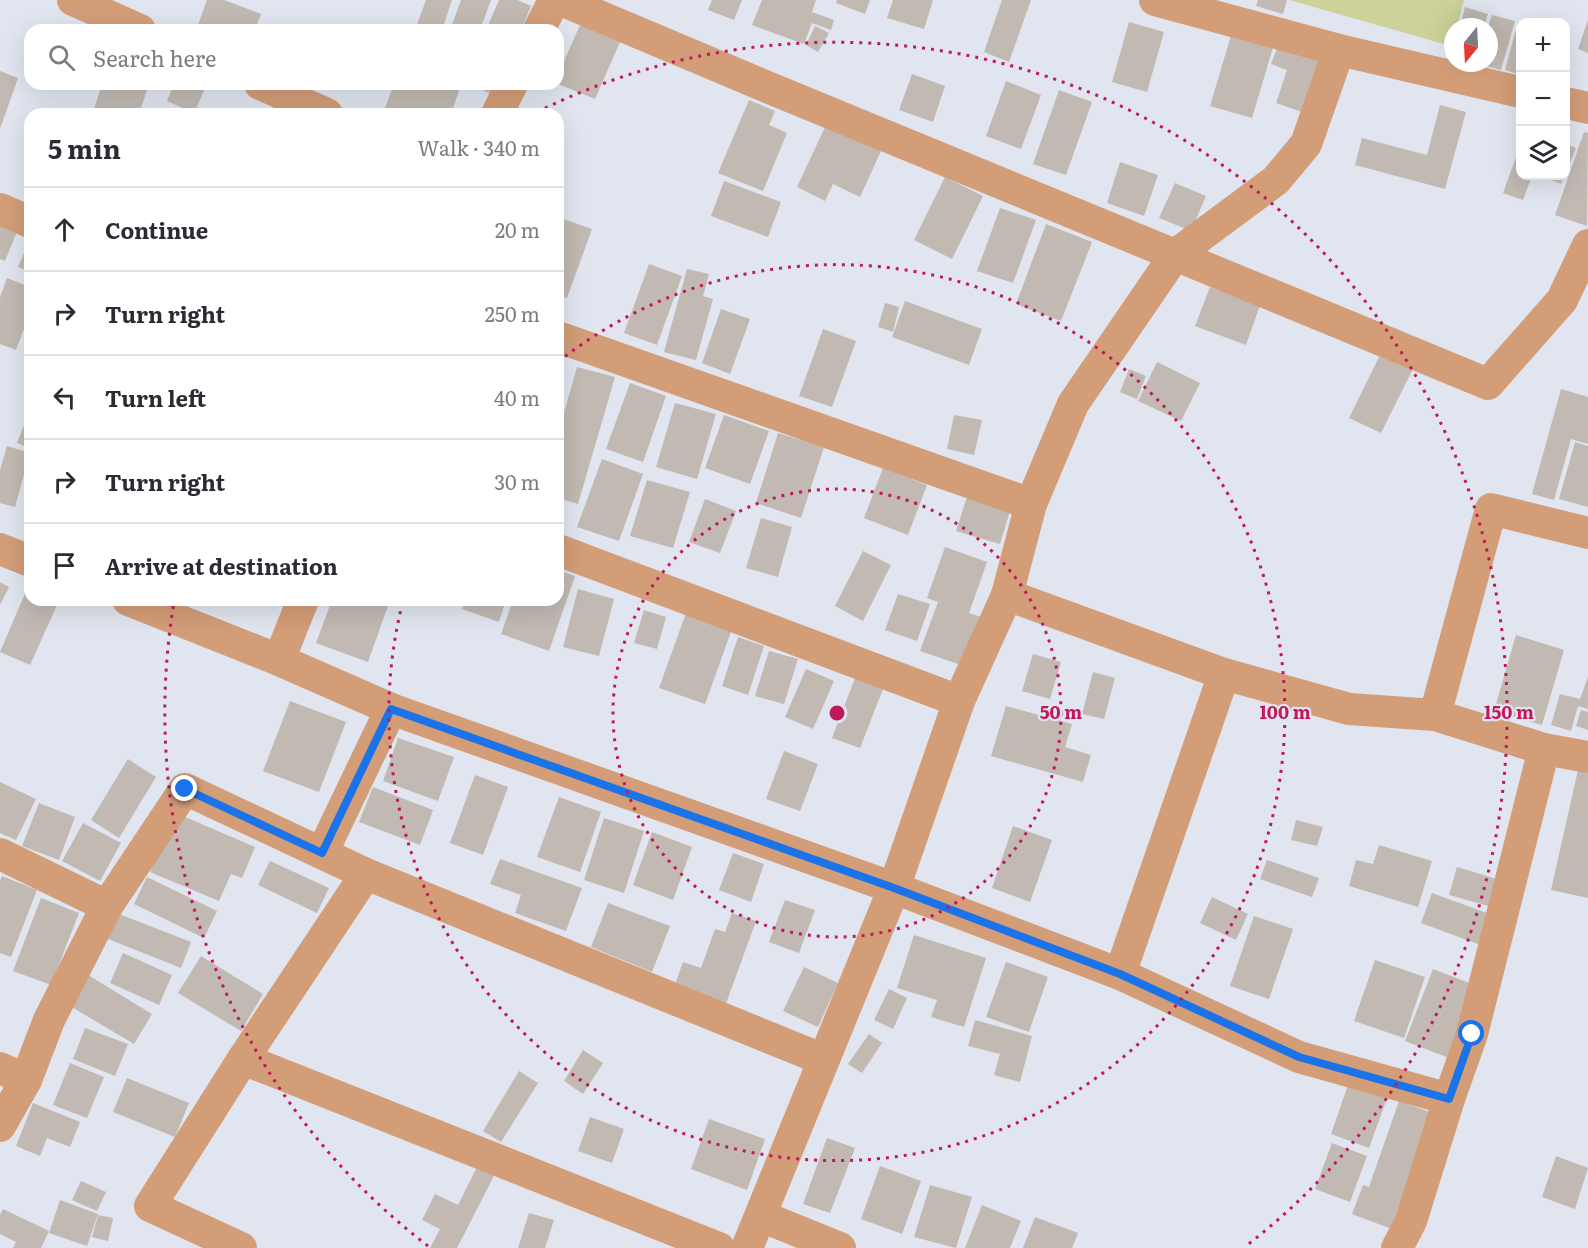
<!DOCTYPE html>
<html lang="en">
<head>
<meta charset="utf-8">
<style>
  body { margin:0; font-family:Literata,serif; background:#f2f2f3; color:#2b2b33 }
  .controls { position:absolute; right:18px; top:18px; display:grid; overflow:hidden; border-radius:12px; box-shadow:0 6px 24px #0002 }
  .controls button { width:54px; height:54px; display:grid; place-items:center; padding:0; border:0; border-bottom:2px solid #e1e1e2; background:#fff; color:#2b2b33; font:30px sans-serif }
  .compass { position:absolute; left:1444px; top:18px; width:54px; height:54px; border-radius:50%; background:#fff; box-shadow:0 6px 24px #0002; rotate:198deg }
  .stop { position:absolute; width:18px; height:18px; margin:-14px; border:4px solid #1a73e8; border-radius:50%; background:#fff }
  .stop.end { background:#1a73e8; border-color:#fff; box-shadow:0 2px 6px #0008 }
  .list { margin:0; padding:0; list-style:none }
  h2 { display:flex; justify-content:space-between; align-items:center; height:78px; margin:0; padding:0 24px; font-size:26px }
  h2 small { font-size:20px; font-weight:400; color:#7c7c81 }
  .list li { display:grid; grid-template-columns:39px 1fr auto; gap:18px; align-items:center; box-sizing:border-box; height:84px; padding:0 24px; border-top:2px solid #e1e1e2 }
  .list b { display:block; font-size:22px; white-space:nowrap }
  .list em { font-size:20px; font-style:normal; color:#7c7c81 }
  .icon { flex:none; width:33px; height:33px; fill:none; stroke:currentColor; stroke-width:2; stroke-linecap:round; stroke-linejoin:round }
  .map { position:relative; flex:none; width:1588px; height:1248px; overflow:hidden }
  .search { position:absolute; background:#fff; box-shadow:0 6px 24px #0002; left:24px; top:24px; width:540px; height:66px; display:flex; align-items:center; gap:15px; box-sizing:border-box; padding:0 21px; border-radius:18px; color:#7c7c81; font-size:22px }
  .panel { position:absolute; background:#fff; box-shadow:0 6px 24px #0002; left:24px; top:108px; width:540px; height:498px; border-radius:18px }
  .map>svg:first-child { display:block }
  .green { fill:#ccd299 }
  .building { fill:#c1b9b2 }
  .lines { fill:none; stroke-linecap:round; stroke-linejoin:round }
  .minor { stroke:#d39d78; stroke-width:32 }
  .route { stroke:#1a73e8; stroke-width:8 }
  .ring { fill:none; stroke:#c2185b; stroke-width:3; stroke-dasharray:3 6 }
  .centre { fill:#c2185b; stroke:#e0e5ef; stroke-width:3 }
  .ring-label { font-size:18px; text-anchor:middle; font-weight:bold; fill:#c2185b; stroke:#e0e5ef; stroke-width:4.5; stroke-linejoin:round; paint-order:stroke }
</style>
</head>
<body>
<div class="map">
<svg width="1588" height="1248" viewBox="0 0 1588 1248">
  <rect width="100%" height="100%" fill="#e0e5ef"/>
  <polygon class="green" points="1289,0 1464,0 1457,27 1453,27 1451,46"/>
  <g class="building">
    <polygon points="207,0 224,0 261,14 255,30 211,30 198,25"/>
    <polygon points="426,0 452,0 442,30 415,30"/>
    <polygon points="461,0 491,0 480,30 450,30"/>
    <polygon points="499,0 517,0 531,6 521,30 486,30"/>
    <polygon points="712,0 742,0 734,20 708,10"/>
    <polygon points="762,0 816,0 812,12 834,20 831,30 812,23 804,44 752,25"/>
    <polygon points="837,0 870,0 865,14 836,3"/>
    <polygon points="893,0 933,0 924,29 887,18"/>
    <polygon points="1002,0 1031,0 1009,62 984,52"/>
    <polygon points="1258,0 1287,0 1283,14 1256,6"/>
    <polygon points="1465,7 1488,14 1484,27 1460,27"/>
    <polygon points="1492,15 1515,21 1501,70 1478,64 1489,63 1488,27"/>
    <polygon points="1588,20 1588,53 1578,49"/>
    <polygon points="1129,22 1164,32 1147,92 1112,82"/>
    <polygon points="1518,22 1520,22 1520,75 1505,70"/>
    <polygon points="580,25 620,42 595,99 558,84 558,75"/>
    <polygon points="815,26 829,33 818,52 806,45"/>
    <polygon points="1232,32 1274,44 1252,118 1210,106"/>
    <polygon points="1280,41 1322,56 1302,112 1276,103 1287,70 1271,64"/>
    <polygon points="0,71 18,78 0,129"/>
    <polygon points="912,74 945,86 933,122 899,110"/>
    <polygon points="1006,81 1041,95 1021,149 986,136"/>
    <polygon points="102,84 149,84 139,114 108,114 94,109"/>
    <polygon points="174,84 207,84 194,113 167,101"/>
    <polygon points="391,84 451,84 460,88 451,114 394,114 384,111 392,89 390,88"/>
    <polygon points="467,84 496,84 492,94"/>
    <polygon points="1059,90 1092,102 1066,175 1033,164"/>
    <polygon points="749,100 775,111 769,125 787,133 763,191 718,173"/>
    <polygon points="1440,105 1466,112 1445,189 1355,165 1362,138 1427,155"/>
    <polygon points="826,125 881,151 860,197 833,184 825,201 797,187"/>
    <polygon points="1584,132 1588,133 1587,226 1555,215"/>
    <polygon points="1566,144 1576,148 1566,173"/>
    <polygon points="1520,146 1520,176 1532,176 1523,200 1503,193"/>
    <polygon points="1120,162 1158,175 1144,216 1107,203"/>
    <polygon points="1542,176 1564,176 1561,184"/>
    <polygon points="945,177 983,196 952,259 914,240"/>
    <polygon points="724,181 781,202 768,237 711,216"/>
    <polygon points="1175,183 1206,196 1191,231 1159,218"/>
    <polygon points="1000,208 1036,220 1013,283 977,271"/>
    <polygon points="558,217 592,229 567,298 558,295"/>
    <polygon points="0,222 18,229 5,261 0,259"/>
    <polygon points="1046,224 1092,242 1061,321 1016,304"/>
    <polygon points="30,239 30,272 18,267"/>
    <polygon points="649,264 682,276 657,345 624,333"/>
    <polygon points="687,269 709,274 703,296 713,299 696,360 664,352"/>
    <polygon points="7,278 30,287 30,313 16,350 0,344 0,297"/>
    <polygon points="1210,287 1260,305 1246,345 1195,326"/>
    <polygon points="905,301 982,329 969,365 892,337"/>
    <polygon points="885,303 899,307 893,332 878,327"/>
    <polygon points="721,309 750,319 730,374 702,363"/>
    <polygon points="823,329 856,341 832,407 799,396"/>
    <polygon points="1382,351 1414,367 1381,433 1349,418"/>
    <polygon points="1157,362 1200,383 1181,421 1138,401"/>
    <polygon points="577,367 615,377 578,504 558,498 558,434"/>
    <polygon points="1129,369 1146,376 1137,399 1120,392"/>
    <polygon points="630,383 666,396 643,462 606,449"/>
    <polygon points="1561,389 1588,397 1588,444 1571,439 1554,500 1532,494"/>
    <polygon points="675,403 716,414 697,479 656,467"/>
    <polygon points="30,410 30,448 17,443"/>
    <polygon points="724,415 769,431 750,484 705,468"/>
    <polygon points="954,415 982,420 974,455 947,449"/>
    <polygon points="778,433 824,447 801,518 756,503"/>
    <polygon points="1575,442 1588,446 1588,507 1559,499"/>
    <polygon points="7,446 30,453 15,507 0,503 0,470"/>
    <polygon points="602,459 643,474 619,541 577,527"/>
    <polygon points="883,468 927,485 908,535 864,518"/>
    <polygon points="647,480 690,492 673,548 630,536"/>
    <polygon points="967,497 1010,511 1000,544 956,531"/>
    <polygon points="705,499 736,511 720,553 689,542"/>
    <polygon points="761,518 792,527 778,577 746,568"/>
    <polygon points="945,547 987,562 969,613 981,617 964,666 920,651 938,602 927,598"/>
    <polygon points="863,551 891,565 863,621 835,606"/>
    <polygon points="558,570 575,576 549,651 501,634 513,600 558,600"/>
    <polygon points="0,582 9,587 0,605"/>
    <polygon points="578,589 614,599 599,656 563,647"/>
    <polygon points="26,591 30,593 30,600 46,600 57,605 30,665 0,652"/>
    <polygon points="898,594 930,604 917,641 885,630"/>
    <polygon points="332,600 390,600 368,662 316,643"/>
    <polygon points="465,600 506,600 499,622 462,609"/>
    <polygon points="644,610 666,617 657,649 634,643"/>
    <polygon points="686,613 732,629 705,704 659,688"/>
    <polygon points="1516,635 1564,650 1542,725 1494,711"/>
    <polygon points="738,637 764,646 748,695 722,686"/>
    <polygon points="769,651 798,659 784,704 755,696"/>
    <polygon points="1033,654 1061,662 1050,699 1022,691"/>
    <polygon points="806,669 834,681 813,729 785,717"/>
    <polygon points="1093,672 1115,678 1104,719 1082,714"/>
    <polygon points="1588,677 1588,709 1578,706 1571,731 1551,725 1560,694 1580,699"/>
    <polygon points="855,678 883,689 860,748 832,738"/>
    <polygon points="290,701 346,722 319,792 263,771"/>
    <polygon points="1006,706 1072,724 1065,747 1091,755 1083,782 991,756"/>
    <polygon points="1581,710 1588,712 1588,730 1576,726"/>
    <polygon points="398,738 454,757 438,801 383,781"/>
    <polygon points="784,751 818,764 800,811 766,799"/>
    <polygon points="128,759 156,777 119,838 91,820"/>
    <polygon points="1578,770 1588,772 1588,898 1551,890"/>
    <polygon points="475,775 508,787 483,855 450,843"/>
    <polygon points="0,782 36,799 16,840 0,833"/>
    <polygon points="373,787 433,810 420,845 359,822"/>
    <polygon points="559,797 601,812 580,872 537,857"/>
    <polygon points="39,803 75,817 59,860 22,846"/>
    <polygon points="176,813 255,847 242,878 231,874 219,901 150,872"/>
    <polygon points="604,818 644,831 624,893 584,880"/>
    <polygon points="1296,820 1323,827 1317,846 1291,840"/>
    <polygon points="83,823 121,843 100,881 62,861"/>
    <polygon points="1013,826 1052,840 1030,902 992,888"/>
    <polygon points="652,832 692,847 673,900 633,885"/>
    <polygon points="1379,845 1432,861 1418,907 1349,886 1356,860 1373,864"/>
    <polygon points="733,853 764,864 751,902 719,890"/>
    <polygon points="500,859 582,888 566,931 515,913 521,895 490,884"/>
    <polygon points="1267,860 1319,878 1312,897 1260,879"/>
    <polygon points="270,861 329,888 317,913 258,885"/>
    <polygon points="1457,867 1500,880 1492,907 1449,895"/>
    <polygon points="2,876 37,890 11,957 0,953 0,881"/>
    <polygon points="147,877 217,911 204,938 134,904"/>
    <polygon points="1432,893 1498,917 1486,947 1421,923"/>
    <polygon points="1212,897 1248,914 1236,940 1200,923"/>
    <polygon points="41,898 79,913 51,985 13,971"/>
    <polygon points="785,900 815,910 799,953 769,942"/>
    <polygon points="608,903 670,926 652,972 591,947"/>
    <polygon points="114,912 191,942 181,968 103,937"/>
    <polygon points="732,913 756,921 724,1009 673,990 683,962 701,968 715,929 725,932"/>
    <polygon points="1254,916 1293,929 1269,999 1230,986"/>
    <polygon points="914,935 986,958 964,1027 931,1017 937,1000 897,988"/>
    <polygon points="123,953 172,975 159,1005 110,983"/>
    <polygon points="201,956 263,994 241,1031 178,993"/>
    <polygon points="1375,960 1425,977 1404,1038 1354,1021"/>
    <polygon points="1006,962 1048,977 1029,1032 986,1017"/>
    <polygon points="804,967 838,983 818,1027 783,1011"/>
    <polygon points="1433,969 1477,986 1449,1058 1405,1041"/>
    <polygon points="88,975 152,1014 134,1044 70,1006"/>
    <polygon points="889,989 907,998 893,1029 874,1020"/>
    <polygon points="975,1020 1032,1036 1020,1082 994,1075 1000,1054 968,1046"/>
    <polygon points="85,1028 128,1044 115,1076 73,1059"/>
    <polygon points="869,1034 882,1043 862,1073 848,1064"/>
    <polygon points="583,1050 603,1063 583,1094 564,1081"/>
    <polygon points="70,1063 104,1077 87,1118 53,1105"/>
    <polygon points="519,1071 538,1083 501,1142 483,1131"/>
    <polygon points="127,1078 189,1103 175,1137 113,1112"/>
    <polygon points="1348,1085 1387,1098 1369,1148 1331,1134"/>
    <polygon points="1399,1101 1438,1115 1397,1231 1352,1214 1363,1185 1369,1187"/>
    <polygon points="33,1103 80,1122 70,1147 47,1138 40,1156 16,1146"/>
    <polygon points="590,1117 624,1129 612,1163 578,1151"/>
    <polygon points="709,1119 765,1139 747,1190 691,1169"/>
    <polygon points="827,1138 855,1148 830,1213 803,1204"/>
    <polygon points="1332,1143 1367,1156 1350,1202 1315,1189"/>
    <polygon points="1556,1156 1588,1168 1575,1209 1542,1197"/>
    <polygon points="480,1161 497,1170 457,1248 430,1248 440,1229 422,1220 435,1194 458,1205"/>
    <polygon points="880,1166 921,1181 902,1234 861,1219"/>
    <polygon points="81,1181 106,1192 97,1211 72,1200"/>
    <polygon points="930,1185 972,1197 956,1248 914,1237"/>
    <polygon points="60,1200 98,1214 87,1246 49,1233"/>
    <polygon points="982,1205 1021,1221 1010,1248 965,1248"/>
    <polygon points="3,1209 49,1231 41,1248 13,1248 16,1242 0,1234 0,1215"/>
    <polygon points="529,1213 554,1220 545,1248 518,1248"/>
    <polygon points="98,1215 113,1218 108,1241 92,1237"/>
    <polygon points="1035,1217 1078,1233 1072,1248 1023,1248"/>
  </g>
  <g class="lines">
    <g class="minor">
      <polyline points="73,0 140,30"/>
      <polyline points="561,0 760,84 1488,384 1562,300 1588,245"/>
      <polyline points="1155,0 1339,50 1520,92"/>
      <polyline points="539,30 554,0"/>
      <polyline points="1339,50 1306,144 1276,180 1175,255 1073,404 1031,504 1007,595 959,701 894,888 1120,974 1299,1057 1449,1099"/>
      <polyline points="260,84 327,114"/>
      <polyline points="1566,103 1588,108"/>
      <polyline points="497,114 512,84"/>
      <polyline points="0,209 30,222"/>
      <polyline points="558,337 1031,504"/>
      <polyline points="0,549 30,561"/>
      <polyline points="558,550 959,701"/>
      <polyline points="1007,595 1224,674 1349,709 1435,715 1544,749 1588,757"/>
      <polyline points="128,600 279,660 391,709 894,888 747,1248"/>
      <polyline points="279,660 303,600"/>
      <polyline points="1435,715 1491,509 1588,533"/>
      <polyline points="322,853 391,709"/>
      <polyline points="0,854 107,906"/>
      <polyline points="1120,974 1224,674"/>
      <polyline points="243,1059 719,1248"/>
      <polyline points="0,1068 26,1080 49,1020 107,906 185,789 366,874"/>
      <polyline points="0,1126 26,1080"/>
      <polyline points="761,1216 840,1248"/>
      <polyline points="241,1248 150,1206 243,1059 366,874 822,1059"/>
      <polyline points="1397,1248 1411,1221 1449,1099 1472,1034 1544,749"/>
    </g>
  </g>
  <g class="lines">
    <polyline class="route" points="185,789 322,853 391,709 894,888 1120,974 1299,1057 1449,1099 1472,1034"/>
  </g>
  <g class="ring">
    <circle cx="837" cy="713" r="224"/>
    <path d="M558 362A448 448 0 1 1 403 601"/>
    <path d="M428 1246A672 672 0 0 1 174 602M537 112A672 672 0 0 1 1246 1246"/>
  </g>
  <circle cx="837" cy="713" r="9" class="centre"/>
  <g class="ring-label">
    <text x="1061" y="719">50 m</text>
    <text x="1285" y="719">100 m</text>
    <text x="1509" y="719">150 m</text>
  </g>
</svg>
<div class="controls">
<button>+</button>
<button>−</button>
<button><svg class="icon" aria-label="layers" viewBox="0 0 24 24"><path d="M12 4l9 5-9 5-9-5zM3 14l9 5 9-5"/></svg></button>
</div>
<svg class="compass" viewBox="-18 -18 36 36"><path d="M0-13l5 13h-10z" fill="#e53935"/><path d="M0 13l5-13h-10z" fill="#7c7c81"/></svg>
<div class="stop" style="left:1472px;top:1034px"></div>
<div class="stop end" style="left:185px;top:789px"></div>
<div class="search"><svg class="icon" aria-label="search" viewBox="0 0 24 24"><circle cx="10" cy="10" r="6"/><path d="M15 15l6 6"/></svg>Search here</div>
<section class="panel">
<h2>5 min<small>Walk · 340 m</small></h2>
<ul class="list">
<li><svg class="icon" aria-label="ahead" viewBox="0 0 24 24"><path d="M12 20V5M6 11l6-6 6 6"/></svg><div><b>Continue</b></div><em>20 m</em></li>
<li><svg class="icon" aria-label="right" viewBox="0 0 24 24"><path d="M7 20v-9h11M14 6l5 5-5 5"/></svg><div><b>Turn right</b></div><em>250 m</em></li>
<li><svg class="icon" aria-label="left" viewBox="0 0 24 24"><path d="M17 20v-9H6M10 6l-5 5 5 5"/></svg><div><b>Turn left</b></div><em>40 m</em></li>
<li><svg class="icon" aria-label="right" viewBox="0 0 24 24"><path d="M7 20v-9h11M14 6l5 5-5 5"/></svg><div><b>Turn right</b></div><em>30 m</em></li>
<li><svg class="icon" aria-label="arrive" viewBox="0 0 24 24"><path d="M6 21V4h12l-3 4 3 4H6"/></svg><div><b>Arrive at destination</b></div></li>
</ul>
</section>
</div>
</body>
</html>
